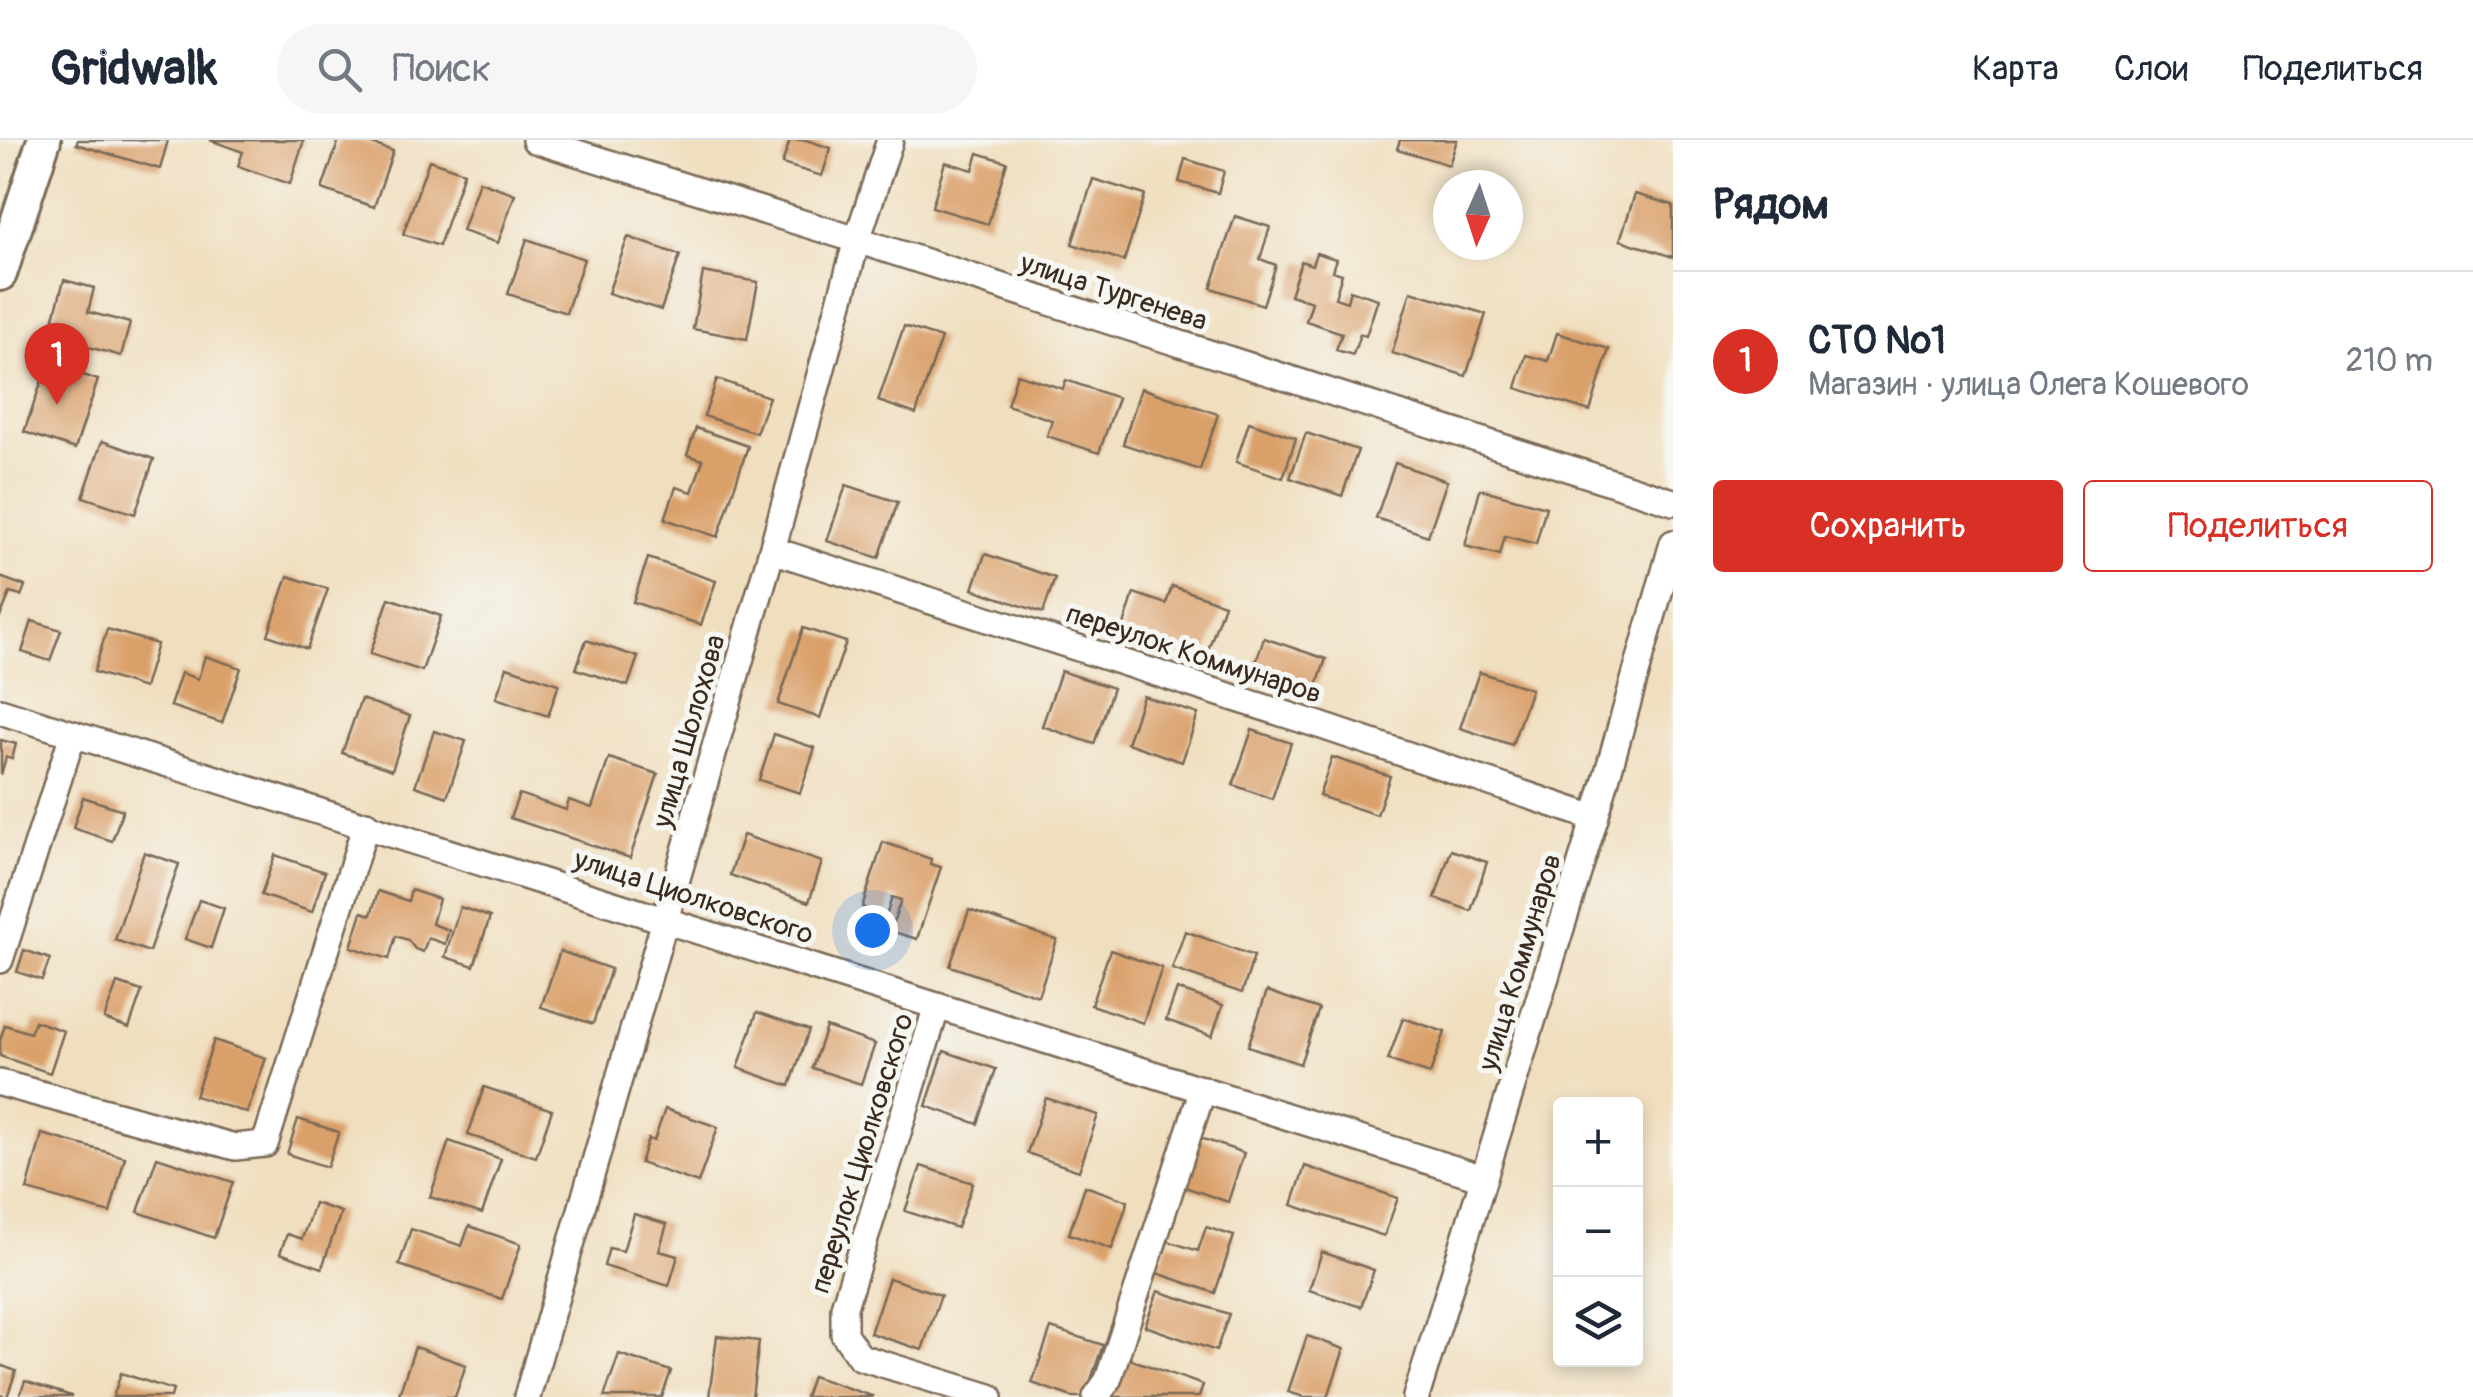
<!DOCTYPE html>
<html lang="ru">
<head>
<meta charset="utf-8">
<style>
  body { margin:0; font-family:Pangolin,sans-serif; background:#f6f6f7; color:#1f2937 }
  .controls { position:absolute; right:30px; bottom:30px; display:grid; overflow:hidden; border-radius:10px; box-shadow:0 5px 15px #0003 }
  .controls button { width:90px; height:90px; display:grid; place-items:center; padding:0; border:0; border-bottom:2px solid #e0e1e3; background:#fff; color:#1f2937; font:50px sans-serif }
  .compass { position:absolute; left:1433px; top:30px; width:90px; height:90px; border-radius:50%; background:#fff; box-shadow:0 5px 15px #0003; rotate:183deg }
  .you { position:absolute; left:872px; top:790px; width:35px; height:35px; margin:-25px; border:8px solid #fff; border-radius:50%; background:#1a73e8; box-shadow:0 0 0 15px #1a73e833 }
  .badge { display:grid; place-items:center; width:65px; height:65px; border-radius:50%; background:#d93025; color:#fff; font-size:32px; font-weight:700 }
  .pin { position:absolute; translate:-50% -82px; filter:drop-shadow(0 2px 5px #0008) }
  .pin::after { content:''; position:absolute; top:52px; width:35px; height:30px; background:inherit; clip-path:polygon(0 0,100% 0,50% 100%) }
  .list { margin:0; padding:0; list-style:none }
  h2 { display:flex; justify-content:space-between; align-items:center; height:130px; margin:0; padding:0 40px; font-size:42px }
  h2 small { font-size:32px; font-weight:400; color:#747a83 }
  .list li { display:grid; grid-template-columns:65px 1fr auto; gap:30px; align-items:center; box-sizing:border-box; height:180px; padding:0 40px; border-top:2px solid #e0e1e3 }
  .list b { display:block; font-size:38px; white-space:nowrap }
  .list p { margin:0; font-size:32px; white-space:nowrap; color:#747a83 }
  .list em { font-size:32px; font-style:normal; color:#747a83 }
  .actions { display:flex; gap:20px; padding:30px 40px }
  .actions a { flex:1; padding:22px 0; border:2px solid #d93025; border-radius:10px; text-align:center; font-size:35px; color:#d93025 }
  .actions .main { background:#d93025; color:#fff }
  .icon { flex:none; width:55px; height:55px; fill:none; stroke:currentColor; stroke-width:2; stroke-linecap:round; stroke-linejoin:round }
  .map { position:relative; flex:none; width:1673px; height:1257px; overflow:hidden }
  header { display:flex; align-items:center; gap:60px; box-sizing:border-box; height:140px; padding:0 50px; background:#fff; border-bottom:2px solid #e0e1e3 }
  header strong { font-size:48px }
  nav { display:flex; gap:55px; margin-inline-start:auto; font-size:35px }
  .search { width:700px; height:90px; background:#f6f6f7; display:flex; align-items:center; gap:25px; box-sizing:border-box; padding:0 35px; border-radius:55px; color:#747a83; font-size:38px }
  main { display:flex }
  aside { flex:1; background:#fff }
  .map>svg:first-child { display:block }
  .building { fill:#daa06b }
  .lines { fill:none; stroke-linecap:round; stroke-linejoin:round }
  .minor-casing { stroke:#7a6956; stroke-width:30 }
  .tertiary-casing { stroke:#7a6956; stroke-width:38 }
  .minor { stroke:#fff; stroke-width:25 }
  .tertiary { stroke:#fff; stroke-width:32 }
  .labels { text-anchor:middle; stroke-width:10; stroke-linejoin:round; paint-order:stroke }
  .street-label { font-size:28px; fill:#3b2a1e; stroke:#f6f6f2 }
</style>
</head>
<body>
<header>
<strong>Gridwalk</strong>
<div class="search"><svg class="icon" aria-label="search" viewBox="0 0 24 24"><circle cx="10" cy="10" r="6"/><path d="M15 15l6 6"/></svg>Поиск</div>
<nav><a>Карта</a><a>Слои</a><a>Поделиться</a></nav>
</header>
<main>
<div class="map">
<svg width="1673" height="1257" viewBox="0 0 1673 1257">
  <rect width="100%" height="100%" fill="#f6f6f2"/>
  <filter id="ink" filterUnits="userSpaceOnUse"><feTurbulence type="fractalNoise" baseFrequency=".01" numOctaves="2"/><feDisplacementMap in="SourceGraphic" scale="20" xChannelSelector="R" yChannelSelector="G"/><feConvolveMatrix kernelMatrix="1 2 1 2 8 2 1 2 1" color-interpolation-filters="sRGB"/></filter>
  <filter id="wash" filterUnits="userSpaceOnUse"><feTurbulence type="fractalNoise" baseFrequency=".0048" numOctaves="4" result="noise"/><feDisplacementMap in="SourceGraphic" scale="40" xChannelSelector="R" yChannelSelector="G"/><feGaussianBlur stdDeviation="2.25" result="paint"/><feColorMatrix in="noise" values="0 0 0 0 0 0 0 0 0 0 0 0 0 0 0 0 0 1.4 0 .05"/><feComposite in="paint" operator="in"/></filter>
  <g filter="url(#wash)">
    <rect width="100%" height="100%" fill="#f0dfbf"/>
    <g id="blocks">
      <g class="building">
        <polygon points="78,0 168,0 160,29 76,4"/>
        <polygon points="210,0 304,0 290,44 238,26 243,12"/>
        <polygon points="339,0 360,0 393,11 374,67 322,49"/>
        <polygon points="790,0 806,0 831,8 822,36 782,24"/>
        <polygon points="1400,0 1457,0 1449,25 1397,9"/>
        <polygon points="978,13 1007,22 988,84 932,67 945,22 973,30"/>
        <polygon points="1185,19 1224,31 1218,53 1179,42"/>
        <polygon points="429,20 464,32 439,106 403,94"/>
        <polygon points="1093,39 1145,55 1124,121 1072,104"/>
        <polygon points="479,41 515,54 498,103 462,91"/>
        <polygon points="1635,54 1673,65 1673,117 1620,100"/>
        <polygon points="1235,76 1270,87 1260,119 1276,125 1263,165 1211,148"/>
        <polygon points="628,97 680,115 661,170 608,153"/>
        <polygon points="527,99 584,119 566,173 508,154"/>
        <polygon points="1316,113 1336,119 1332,131 1342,134 1335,158 1347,162 1350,150 1378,159 1366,196 1360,194 1353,215 1336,210 1342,193 1306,181 1312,162 1290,155 1301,121 1312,125"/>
        <polygon points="703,132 758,142 747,199 693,189"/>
        <polygon points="64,140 94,148 88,172 130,183 121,216 49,196"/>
        <polygon points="1411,151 1486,174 1466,236 1392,213"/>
        <polygon points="904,186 941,198 916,274 878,261"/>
        <polygon points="1557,193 1609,209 1590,271 1516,248 1526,215 1548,221"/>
        <polygon points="48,223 98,240 75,309 24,292"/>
        <polygon points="1017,234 1063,249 1066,240 1118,258 1099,313 1047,296 1052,280 1007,265"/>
        <polygon points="717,239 769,257 756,293 704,276"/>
        <polygon points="1141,248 1218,274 1200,330 1123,304"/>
        <polygon points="1249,282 1296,298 1283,338 1236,322"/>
        <polygon points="696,288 748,306 718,397 665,379 676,347 692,352 703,320 687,315"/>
        <polygon points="1306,293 1358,310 1342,356 1290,338"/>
        <polygon points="102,301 154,319 135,374 83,357"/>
        <polygon points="1395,323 1447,341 1428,396 1376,378"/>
        <polygon points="846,345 898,362 879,418 827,401"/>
        <polygon points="1480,349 1546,367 1536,404 1505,396 1500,415 1465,406"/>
        <polygon points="985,414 1055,438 1043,473 973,449"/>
        <polygon points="648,418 716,441 701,485 633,462"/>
        <polygon points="288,436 328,449 307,509 268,495"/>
        <polygon points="0,437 25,446 21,456 10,453 0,477"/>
        <polygon points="1172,446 1224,464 1205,519 1122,492 1134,453 1166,464"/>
        <polygon points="389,458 441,476 422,531 370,514"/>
        <polygon points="32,481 61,490 50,521 22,512"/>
        <polygon points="803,488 846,502 820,578 778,564"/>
        <polygon points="107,489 157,504 144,548 94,532"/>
        <polygon points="1264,498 1326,519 1312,560 1250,539"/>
        <polygon points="586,500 638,517 628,546 576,529"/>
        <polygon points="205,516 241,528 222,583 170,566 181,533 198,539"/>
        <polygon points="507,527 559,544 548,576 496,558"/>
        <polygon points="1061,531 1113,548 1094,604 1042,586"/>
        <polygon points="1479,532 1531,549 1512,605 1460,588"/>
        <polygon points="1143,556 1198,574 1182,622 1127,603"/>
        <polygon points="361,559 410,576 392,630 342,613"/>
        <polygon points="1252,590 1291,603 1272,659 1233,645"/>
        <polygon points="434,591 466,601 447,657 415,646"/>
        <polygon points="774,594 815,608 800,653 759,640"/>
        <polygon points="1,600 16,604 12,619 6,617 1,635"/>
        <polygon points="1332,617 1390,636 1377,675 1319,656"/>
        <polygon points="609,618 658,634 630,718 510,678 519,654 566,670 569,660 592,668"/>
        <polygon points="83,657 123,670 112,701 73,688"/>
        <polygon points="743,695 822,722 809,762 730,735"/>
        <polygon points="883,702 931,719 930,724 941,727 917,799 890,791 901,760 892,757 884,783 869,777 871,770 862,767"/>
        <polygon points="1451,710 1487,722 1471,771 1435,758"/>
        <polygon points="144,712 179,724 149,812 115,800"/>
        <polygon points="275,715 325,732 312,772 261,755"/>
        <polygon points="411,750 439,759 432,784 449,790 445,804 428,798 423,812 415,809 408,800 396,796 389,819 351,807 362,772 371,775 378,751 408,761"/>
        <polygon points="199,760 224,768 211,808 185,799"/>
        <polygon points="460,767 490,777 474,826 445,817"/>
        <polygon points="969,770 1057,800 1038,856 950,826"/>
        <polygon points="1185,791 1254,816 1242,853 1172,829"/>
        <polygon points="24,810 50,819 42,840 17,832"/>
        <polygon points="1110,810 1162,828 1143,883 1091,865"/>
        <polygon points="560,811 611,829 593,884 541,867"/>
        <polygon points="117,843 142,851 129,888 104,879"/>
        <polygon points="1177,849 1223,865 1212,896 1166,880"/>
        <polygon points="1267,851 1319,869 1300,924 1248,906"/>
        <polygon points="757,872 809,890 790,946 738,928"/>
        <polygon points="1403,878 1445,892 1430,934 1388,920"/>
        <polygon points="35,881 64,891 50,933 0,916 0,900 5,885 30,893"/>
        <polygon points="826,887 875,904 861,944 812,928"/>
        <polygon points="214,900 266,918 247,973 195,956"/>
        <polygon points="944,911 996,929 978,984 926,966"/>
        <polygon points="484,947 552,970 536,1017 468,995"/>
        <polygon points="1046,958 1098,975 1079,1031 1027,1013"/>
        <polygon points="665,969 718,987 698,1043 640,1023 648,999 654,1001"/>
        <polygon points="298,979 339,992 327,1027 287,1014"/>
        <polygon points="42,994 125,1017 110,1073 27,1050"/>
        <polygon points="1192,995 1244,1013 1228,1062 1176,1044"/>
        <polygon points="449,1001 501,1019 482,1074 430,1057"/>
        <polygon points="157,1017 233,1042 214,1098 138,1072"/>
        <polygon points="921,1026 973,1043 957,1088 905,1071"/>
        <polygon points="1305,1026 1398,1058 1384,1096 1292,1065"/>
        <polygon points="1085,1046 1128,1061 1112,1109 1069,1094"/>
        <polygon points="314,1063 341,1072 322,1128 280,1113 287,1094 302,1099"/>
        <polygon points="634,1074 667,1084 659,1111 678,1116 669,1146 604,1126 609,1108 623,1111"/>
        <polygon points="469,1086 521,1104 502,1159 399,1125 411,1089 462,1106"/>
        <polygon points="1206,1087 1234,1096 1215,1153 1157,1133 1168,1101 1198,1111"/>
        <polygon points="1322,1112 1374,1130 1361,1167 1309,1150"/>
        <polygon points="889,1138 941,1155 922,1210 870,1193"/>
        <polygon points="1158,1151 1229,1174 1216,1211 1145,1186"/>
        <polygon points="1051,1188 1103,1205 1085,1257 1072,1257 1032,1243"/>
        <polygon points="717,1196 759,1201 752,1257 709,1257"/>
        <polygon points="1307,1196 1344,1209 1328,1257 1304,1257 1288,1252"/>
        <polygon points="415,1207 466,1225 455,1257 398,1257"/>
        <polygon points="619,1214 671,1231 662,1257 604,1257"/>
        <polygon points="1124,1217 1203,1245 1199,1257 1110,1257"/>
        <polygon points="0,1225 16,1231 7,1257 0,1255"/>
        <polygon points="121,1233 173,1250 171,1257 113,1257"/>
        <polygon points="812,1236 872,1256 871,1257 805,1257"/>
        <polygon points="25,1241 71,1256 71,1257 19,1257"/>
      </g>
    </g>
  </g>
  <g filter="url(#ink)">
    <use href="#blocks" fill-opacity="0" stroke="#7a6956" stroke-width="2.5"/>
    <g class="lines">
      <g class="minor-casing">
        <g id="minor">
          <polyline points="535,0 857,100 1673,362"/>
          <polyline points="772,410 1319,585 1595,678"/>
          <polyline points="0,571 1483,1038"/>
          <polyline points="0,820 73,594"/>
          <polyline points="937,866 844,1167 844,1194 860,1217 990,1257"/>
          <polyline points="0,943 235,1007 265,1004 366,684"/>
          <polyline points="527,1257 772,410 857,100 890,0"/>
          <polyline points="1096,1257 1108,1240 1203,949"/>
          <polyline points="1416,1257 1595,678 1673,403"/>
        </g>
      </g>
      <g class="tertiary-casing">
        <polyline id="tertiary" points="0,134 44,0"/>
      </g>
      <use href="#minor" class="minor"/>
      <use href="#tertiary" class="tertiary"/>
    </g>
  </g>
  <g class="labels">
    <g class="street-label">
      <text transform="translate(1114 151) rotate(18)" y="10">улица Тургенева</text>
      <text transform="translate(1194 513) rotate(18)" y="10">переулок Коммунаров</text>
      <text transform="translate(688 591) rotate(-74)" y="10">улица Шолохова</text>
      <text transform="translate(694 756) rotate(18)" y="10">улица Циолковского</text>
      <text transform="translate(1519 822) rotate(-73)" y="10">улица Коммунаров</text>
      <text transform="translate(861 1013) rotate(-73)" y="10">переулок Циолковского</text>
    </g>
  </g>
</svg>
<div class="controls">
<button>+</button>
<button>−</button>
<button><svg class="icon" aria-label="layers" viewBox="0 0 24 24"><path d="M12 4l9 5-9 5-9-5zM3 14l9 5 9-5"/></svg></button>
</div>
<svg class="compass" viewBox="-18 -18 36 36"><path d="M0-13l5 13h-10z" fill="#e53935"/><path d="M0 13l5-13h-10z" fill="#747a83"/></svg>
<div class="you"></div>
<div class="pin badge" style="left:57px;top:265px">1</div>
</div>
<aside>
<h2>Рядом<small></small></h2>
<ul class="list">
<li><span class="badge">1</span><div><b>СТО №1</b><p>Магазин · улица Олега Кошевого</p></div><em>210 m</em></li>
</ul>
<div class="actions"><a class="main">Сохранить</a><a>Поделиться</a></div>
</aside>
</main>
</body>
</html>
